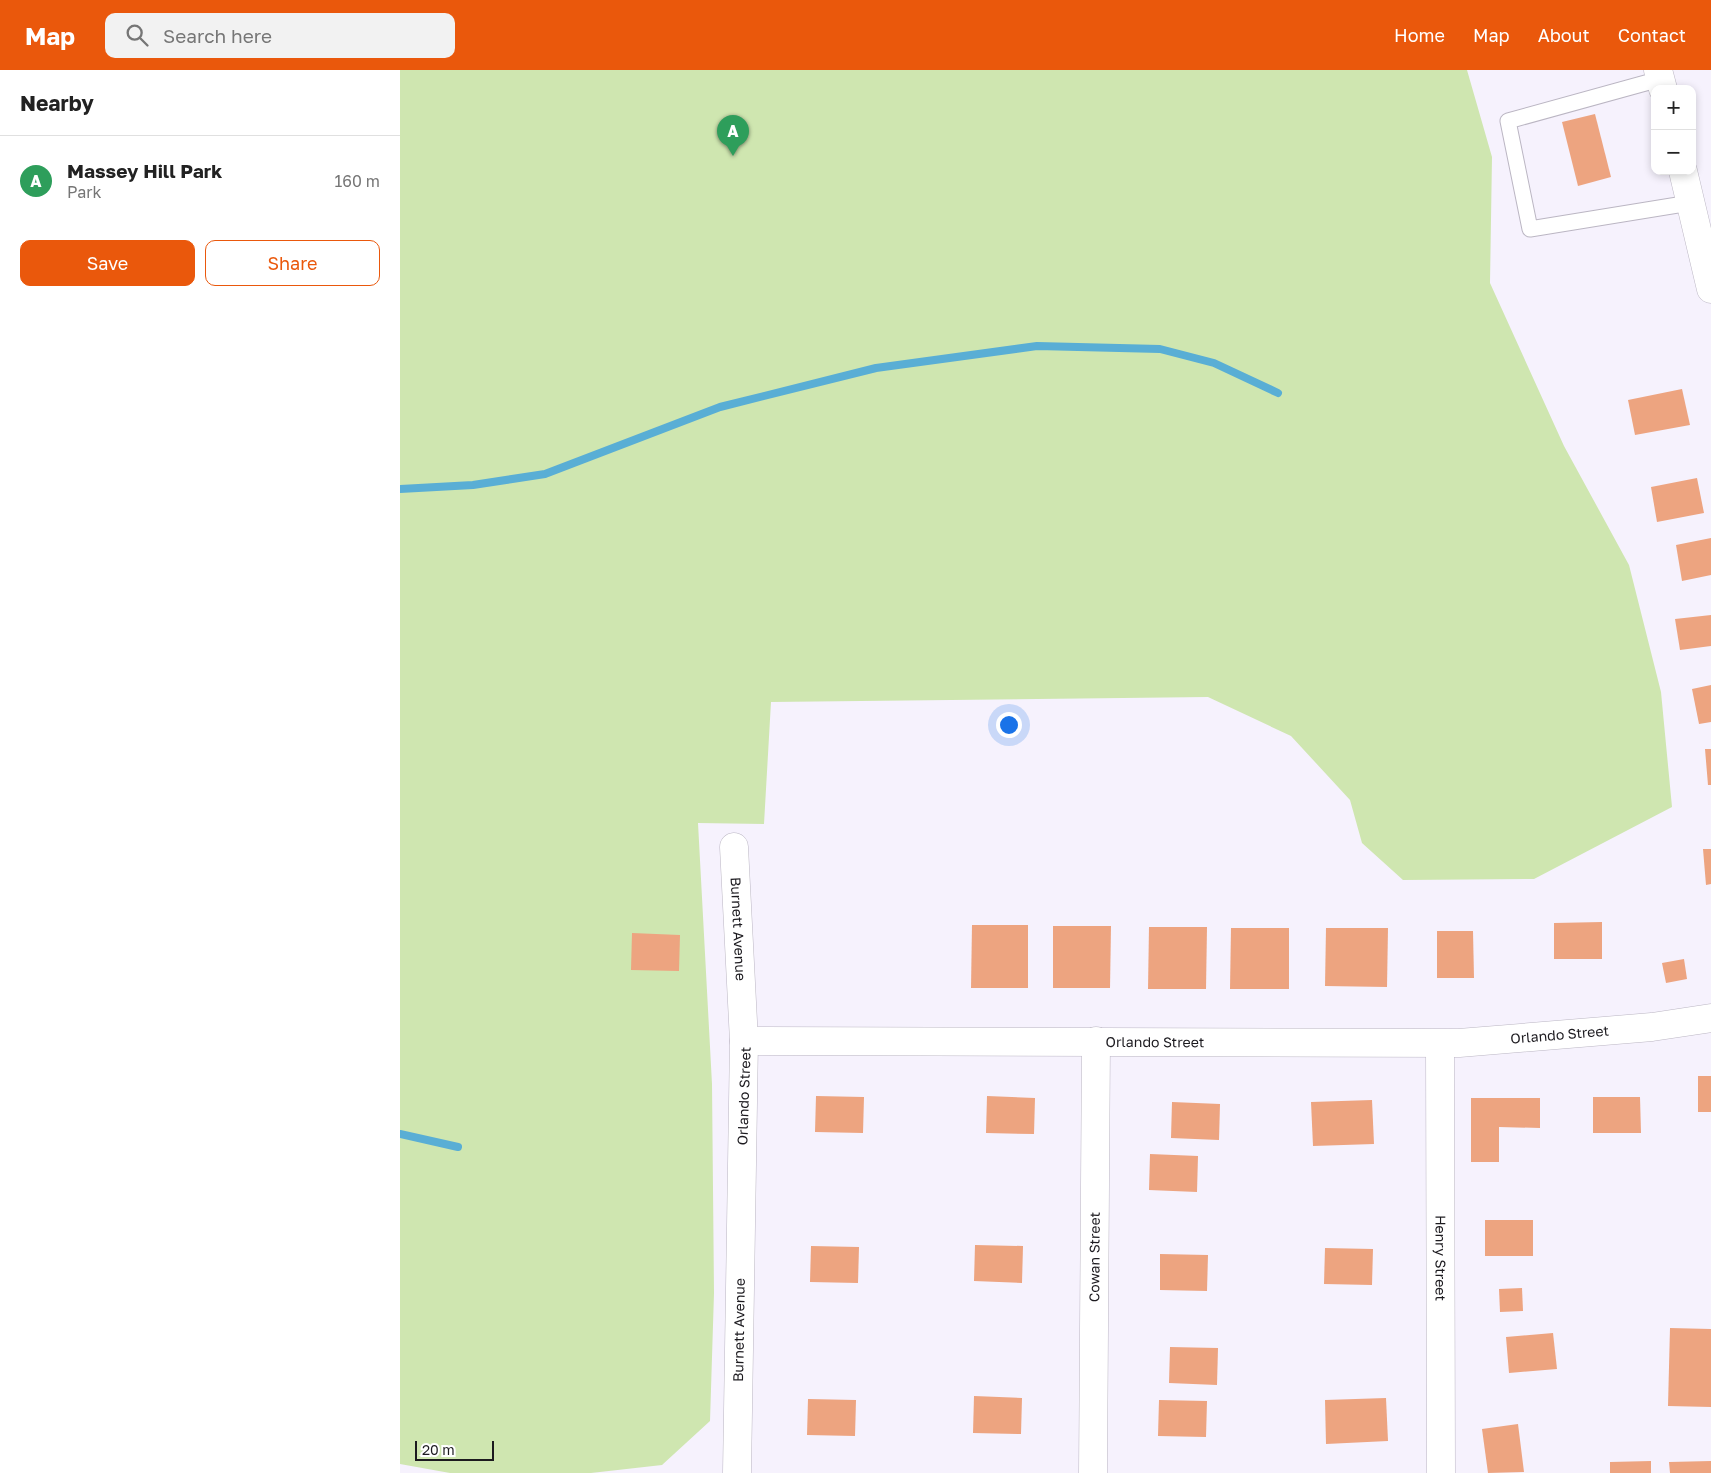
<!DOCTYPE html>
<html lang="en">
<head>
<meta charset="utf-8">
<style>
  body { margin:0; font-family:"Golos Text",sans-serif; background:#f2f2f2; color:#222 }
  .controls { position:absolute; right:15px; top:15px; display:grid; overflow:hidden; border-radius:10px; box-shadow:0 2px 8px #0003 }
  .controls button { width:45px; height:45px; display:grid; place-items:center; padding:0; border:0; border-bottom:1px solid #e0e0e0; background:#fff; color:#222; font:25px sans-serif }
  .scale { position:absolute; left:15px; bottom:12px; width:79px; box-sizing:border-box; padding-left:5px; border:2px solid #1c1a1f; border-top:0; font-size:14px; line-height:18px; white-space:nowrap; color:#1c1a1f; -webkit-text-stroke:4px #fff; paint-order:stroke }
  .you { position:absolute; left:608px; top:654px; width:18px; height:18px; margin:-12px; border:4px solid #fff; border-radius:50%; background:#1a73e8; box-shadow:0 0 0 8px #1a73e833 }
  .badge { display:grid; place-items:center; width:32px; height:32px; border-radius:50%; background:#ea580c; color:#fff; font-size:16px; font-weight:700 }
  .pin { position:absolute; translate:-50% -41px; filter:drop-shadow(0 1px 2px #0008) }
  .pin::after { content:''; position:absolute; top:26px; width:18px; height:15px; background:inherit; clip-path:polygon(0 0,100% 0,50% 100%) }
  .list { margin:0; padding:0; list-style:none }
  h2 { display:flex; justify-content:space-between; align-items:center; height:65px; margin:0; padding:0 20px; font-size:21px }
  h2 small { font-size:16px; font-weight:400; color:#767676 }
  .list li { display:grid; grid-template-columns:32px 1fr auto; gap:15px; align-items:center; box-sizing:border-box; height:90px; padding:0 20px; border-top:1px solid #e0e0e0 }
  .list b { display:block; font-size:19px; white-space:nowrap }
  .list p { margin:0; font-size:16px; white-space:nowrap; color:#767676 }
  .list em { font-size:16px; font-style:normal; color:#767676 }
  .actions { display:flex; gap:10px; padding:15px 20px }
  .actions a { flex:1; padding:11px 0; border:1px solid #ea580c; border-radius:10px; text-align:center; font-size:18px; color:#ea580c }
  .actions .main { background:#ea580c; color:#fff }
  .icon { flex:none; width:28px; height:28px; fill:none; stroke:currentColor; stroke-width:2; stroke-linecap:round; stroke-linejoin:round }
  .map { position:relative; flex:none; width:1311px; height:1403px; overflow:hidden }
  header { display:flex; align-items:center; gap:30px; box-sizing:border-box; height:70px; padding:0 25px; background:#ea580c; color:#fff }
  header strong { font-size:24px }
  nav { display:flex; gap:28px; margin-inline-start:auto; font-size:18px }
  .search { width:350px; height:45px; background:#f2f2f2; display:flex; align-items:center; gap:12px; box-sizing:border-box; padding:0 18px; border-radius:10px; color:#767676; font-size:19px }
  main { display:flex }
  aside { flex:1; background:#fff }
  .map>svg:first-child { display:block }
  .green { fill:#cfe6b0 }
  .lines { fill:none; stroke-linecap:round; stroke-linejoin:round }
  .stream { stroke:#59aed5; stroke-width:8 }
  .building { fill:#eda480 }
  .lane-casing { stroke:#bbb6c3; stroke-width:17 }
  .street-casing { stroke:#bbb6c3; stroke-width:29 }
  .secondary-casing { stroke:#bbb6c3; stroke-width:29 }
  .lane { stroke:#fff; stroke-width:15 }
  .street { stroke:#fff; stroke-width:28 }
  .secondary { stroke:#fff; stroke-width:28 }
  .labels { text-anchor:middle; stroke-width:4.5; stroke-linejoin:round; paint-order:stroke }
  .street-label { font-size:14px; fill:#1c1a1f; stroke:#fff }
</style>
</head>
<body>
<header>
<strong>Map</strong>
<div class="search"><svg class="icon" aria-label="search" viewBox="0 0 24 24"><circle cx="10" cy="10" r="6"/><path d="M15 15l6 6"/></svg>Search here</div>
<nav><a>Home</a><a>Map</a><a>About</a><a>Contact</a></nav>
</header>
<main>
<aside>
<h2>Nearby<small></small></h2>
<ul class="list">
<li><span class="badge" style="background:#2e9e5b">A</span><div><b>Massey Hill Park</b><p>Park</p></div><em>160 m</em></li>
</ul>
<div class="actions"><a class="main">Save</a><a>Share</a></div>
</aside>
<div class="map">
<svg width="1311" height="1403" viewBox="0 0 1311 1403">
  <rect width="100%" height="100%" fill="#f6f2fd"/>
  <polygon class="green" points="0,0 1067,0 1092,87 1090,213 1164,376 1229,495 1261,622 1272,737 1134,809 1003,810 962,773 950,730 891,666 808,627 371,632 364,754 298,753 312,1014 314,1223 310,1351 262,1395 191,1403 50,1403 0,1394"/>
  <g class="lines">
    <g class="stream">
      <polyline points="0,419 73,415 145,404 320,337 476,298 637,276 760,279 814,293 878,323"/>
      <polyline points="0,1064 58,1077"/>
    </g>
  </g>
  <g class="building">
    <polygon points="1195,44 1211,107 1178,116 1162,52"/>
    <polygon points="1282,319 1290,355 1235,365 1228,330"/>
    <polygon points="1297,408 1304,443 1257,452 1251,417"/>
    <polygon points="1311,468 1311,505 1282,511 1276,475"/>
    <polygon points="1311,545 1311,576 1280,580 1275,549"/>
    <polygon points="1311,615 1311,652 1299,654 1292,619"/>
    <polygon points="1305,679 1311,679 1311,715 1308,715"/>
    <polygon points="1303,779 1311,779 1311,814 1306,815"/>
    <polygon points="1202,852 1202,889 1154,889 1154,853"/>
    <polygon points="572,855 628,855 628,918 571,918"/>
    <polygon points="653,856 711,856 710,918 653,918"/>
    <polygon points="749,857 807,857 806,919 748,919"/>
    <polygon points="831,858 889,858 889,919 830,919"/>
    <polygon points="926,858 988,858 987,917 925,916"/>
    <polygon points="1037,861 1073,861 1074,908 1037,908"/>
    <polygon points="232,863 280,865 279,901 231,900"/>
    <polygon points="1284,889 1287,909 1266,913 1262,893"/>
    <rect x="1298" y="1006" width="13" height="36"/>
    <polygon points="416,1026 464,1027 463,1063 415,1062"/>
    <polygon points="587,1026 635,1028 634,1064 586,1063"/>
    <polygon points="1193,1027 1240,1027 1241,1063 1193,1063"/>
    <polygon points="1071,1028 1140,1028 1140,1058 1099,1057 1099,1092 1071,1092"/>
    <polygon points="972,1030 974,1074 913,1076 911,1032"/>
    <polygon points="772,1032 820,1034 819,1070 771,1068"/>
    <polygon points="750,1084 798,1086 797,1122 749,1120"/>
    <rect x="1085" y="1150" width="48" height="36"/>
    <polygon points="575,1175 623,1176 622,1213 574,1211"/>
    <polygon points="411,1176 459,1177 458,1213 410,1212"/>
    <polygon points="925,1178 973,1179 972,1215 924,1214"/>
    <polygon points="760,1184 808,1185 807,1221 760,1220"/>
    <polygon points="1122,1218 1123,1241 1100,1242 1099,1219"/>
    <polygon points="1270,1258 1311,1259 1311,1337 1268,1336"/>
    <polygon points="1153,1263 1157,1299 1109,1303 1106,1267"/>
    <polygon points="770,1277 818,1278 817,1315 769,1313"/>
    <polygon points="574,1326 622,1328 621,1364 573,1363"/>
    <polygon points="986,1328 988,1371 926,1374 925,1330"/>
    <polygon points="408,1329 456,1330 455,1366 407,1365"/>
    <polygon points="759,1330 807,1331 806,1367 758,1366"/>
    <polygon points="1118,1354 1124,1402 1088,1403 1082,1359"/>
    <polygon points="1251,1391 1251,1403 1210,1403 1210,1392"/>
    <polygon points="1311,1391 1311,1403 1270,1403 1269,1392"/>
  </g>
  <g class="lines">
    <g class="lane-casing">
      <polyline id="lane" points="1260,9 1108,51 1130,159 1290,133"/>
    </g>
    <g class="street-casing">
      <g id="street">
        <path id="s1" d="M334 777 344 971 337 1403"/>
        <path id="s2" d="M344 971 1059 973 1252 957 1311 948"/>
        <path id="s3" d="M1040 974 1041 1403"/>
        <path id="s4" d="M693 1403 696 971"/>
      </g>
    </g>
    <g class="secondary-casing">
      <g id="secondary">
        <polyline points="1258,0 1263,19"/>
        <polyline points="1283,101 1311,219"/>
      </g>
    </g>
    <use href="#lane" class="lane"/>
    <use href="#street" class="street"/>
    <use href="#secondary" class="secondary"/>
  </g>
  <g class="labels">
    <g class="street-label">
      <text dy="5" stroke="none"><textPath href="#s1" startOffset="82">Burnett Avenue</textPath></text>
      <text dy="5" stroke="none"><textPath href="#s2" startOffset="816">Orlando Street</textPath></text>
      <text dy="5" stroke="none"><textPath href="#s2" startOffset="411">Orlando Street</textPath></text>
      <text transform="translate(344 1026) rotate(-88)" y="5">Orlando Street</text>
      <text dy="5" stroke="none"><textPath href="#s4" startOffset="216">Cowan Street</textPath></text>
      <text dy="5" stroke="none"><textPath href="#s3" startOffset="214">Henry Street</textPath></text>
      <text transform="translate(339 1260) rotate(-89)" y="5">Burnett Avenue</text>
    </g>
  </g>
</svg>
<div class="controls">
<button>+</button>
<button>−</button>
</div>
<div class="scale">20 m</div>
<div class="you"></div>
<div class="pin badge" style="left:333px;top:86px;background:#2e9e5b">A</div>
</div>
</main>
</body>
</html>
